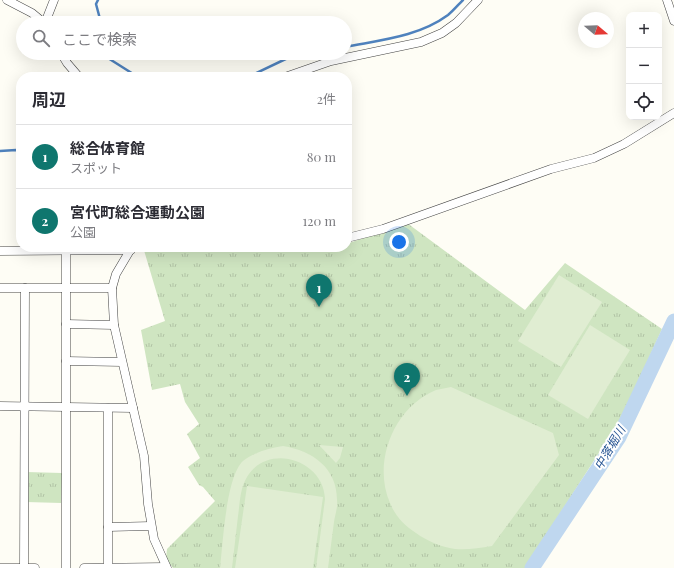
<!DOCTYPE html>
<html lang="ja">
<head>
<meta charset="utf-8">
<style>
  body { margin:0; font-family:"Playfair Display","Noto Sans JP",serif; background:#f2f2f3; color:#2b2b33 }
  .controls { position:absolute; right:12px; top:12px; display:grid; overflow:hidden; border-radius:8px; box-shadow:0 4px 16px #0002 }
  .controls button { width:36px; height:36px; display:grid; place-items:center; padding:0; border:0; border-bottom:1px solid #e1e1e2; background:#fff; color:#2b2b33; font:20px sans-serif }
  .compass { position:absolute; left:578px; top:12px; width:36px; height:36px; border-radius:50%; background:#fff; box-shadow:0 4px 16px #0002; rotate:109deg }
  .you { position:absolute; left:399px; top:242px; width:14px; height:14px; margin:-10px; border:3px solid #fff; border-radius:50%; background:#1a73e8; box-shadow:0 0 0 6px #1a73e833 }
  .badge { display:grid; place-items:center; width:26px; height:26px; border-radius:50%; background:#0f766e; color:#fff; font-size:13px; font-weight:700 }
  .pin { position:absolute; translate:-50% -33px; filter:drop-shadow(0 1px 2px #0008) }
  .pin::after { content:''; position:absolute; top:21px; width:14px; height:12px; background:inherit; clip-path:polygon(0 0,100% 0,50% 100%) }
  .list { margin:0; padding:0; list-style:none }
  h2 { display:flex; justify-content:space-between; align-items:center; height:52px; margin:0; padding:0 16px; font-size:17px }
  h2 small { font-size:13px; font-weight:400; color:#7c7c81 }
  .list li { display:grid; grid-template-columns:26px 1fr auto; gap:12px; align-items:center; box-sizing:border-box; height:64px; padding:0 16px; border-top:1px solid #e1e1e2 }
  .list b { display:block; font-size:15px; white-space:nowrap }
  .list p { margin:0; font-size:13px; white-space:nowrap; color:#7c7c81 }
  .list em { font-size:13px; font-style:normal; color:#7c7c81 }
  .icon { flex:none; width:22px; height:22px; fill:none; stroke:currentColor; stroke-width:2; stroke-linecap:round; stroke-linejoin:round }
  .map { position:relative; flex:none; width:674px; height:568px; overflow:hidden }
  .search { position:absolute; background:#fff; box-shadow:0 4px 16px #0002; left:16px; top:16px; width:336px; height:44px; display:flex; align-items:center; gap:10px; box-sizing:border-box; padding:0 14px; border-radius:22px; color:#7c7c81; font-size:15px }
  .panel { position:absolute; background:#fff; box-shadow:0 4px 16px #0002; left:16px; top:72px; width:336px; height:180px; border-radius:16px }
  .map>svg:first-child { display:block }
  .park { fill:url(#park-tufts) }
  .pitch { fill:#e0edd2 }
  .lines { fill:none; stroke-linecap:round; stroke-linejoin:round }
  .stream { stroke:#4f82bd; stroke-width:2.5 }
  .river { stroke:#bfd7ef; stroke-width:15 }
  .street-casing { stroke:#434343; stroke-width:9 }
  .street { stroke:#fff; stroke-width:8 }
  .labels { text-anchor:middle; stroke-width:4; stroke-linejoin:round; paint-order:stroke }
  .water-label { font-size:12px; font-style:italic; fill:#285694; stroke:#fff }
</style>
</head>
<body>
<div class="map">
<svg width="674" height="568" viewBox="0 0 674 568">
  <defs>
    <pattern id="park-tufts" width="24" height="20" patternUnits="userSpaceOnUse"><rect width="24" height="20" fill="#cfe5c1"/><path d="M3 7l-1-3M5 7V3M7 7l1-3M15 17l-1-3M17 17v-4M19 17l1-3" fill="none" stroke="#b1c3a5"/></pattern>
  </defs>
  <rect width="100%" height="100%" fill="#fefdf5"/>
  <g class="park">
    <polygon points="407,223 525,310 565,263 662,329 622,417 525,568 173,568 166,559 167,549 215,501 203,487 199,485 188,467 200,458 187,434 199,424 185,402 180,384 152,390 141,330 165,321 143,247 347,247 347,243 352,242"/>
    <polygon points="26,472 62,473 61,503 26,502"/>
  </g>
  <g class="pitch">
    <polygon points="559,275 602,302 561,367 518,341"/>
    <polygon points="590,325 630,350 588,419 548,395"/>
    <path d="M451 387 553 433 559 455 492 546C479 548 468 550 455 549 441 547 427 541 416 533 405 526 395 516 390 503 372 462 394 407 436 390 441 389 446 388 451 387Z"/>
    <polygon points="319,445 343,447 340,458 336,463"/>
    <path d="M283 446C313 451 337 468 337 500 338 507 335 515 334 522 332 537 330 553 328 568H316L325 499C324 460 268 442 247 477 240 488 240 503 238 516 236 533 234 551 232 568H220C223 543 226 477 243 461 254 452 270 448 283 446Z"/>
    <polygon points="247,486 323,497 313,568 235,568"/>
  </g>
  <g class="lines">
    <g class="stream">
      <polyline points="98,23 100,19 96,4 98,0"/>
      <path d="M345 47C380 40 418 37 448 15 453 11 458 5 463 0"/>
      <polyline points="100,53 138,77"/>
      <polyline points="248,77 292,56 310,53"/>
      <polyline points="0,151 16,150 21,152"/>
    </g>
    <polyline class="river" points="532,568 619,437 674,321"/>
    <g class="street-casing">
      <g id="street">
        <polyline points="7,0 32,13 44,23"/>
        <polyline points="667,0 674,21"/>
        <polyline points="45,23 54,0"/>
        <polyline points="61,53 67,63 79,77"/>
        <polyline points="285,77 331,61 421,42 442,33 456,23 478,0"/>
        <polyline points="347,238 383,229 551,169 594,158 624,144 674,113"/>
        <polyline points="132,247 116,274 112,288 114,325 144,456 148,504 154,539 167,568"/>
        <polyline points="0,251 131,250"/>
        <polyline points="66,251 66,568"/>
        <polyline points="0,288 112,288"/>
        <polyline points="66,324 114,325"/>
        <polyline points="66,361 122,362"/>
        <polyline points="0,406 133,408"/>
        <polyline points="108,408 108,568"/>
        <polyline points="108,527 151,526"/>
        <polyline points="0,568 35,568"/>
        <polyline points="24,568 25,288"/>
        <polyline points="84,568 166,567"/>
      </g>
    </g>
    <use href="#street" class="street"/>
  </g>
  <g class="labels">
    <g class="water-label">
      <text transform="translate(610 448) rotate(-59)" y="4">中落堀川</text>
    </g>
  </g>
</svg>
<div class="controls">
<button>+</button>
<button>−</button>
<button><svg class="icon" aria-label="locate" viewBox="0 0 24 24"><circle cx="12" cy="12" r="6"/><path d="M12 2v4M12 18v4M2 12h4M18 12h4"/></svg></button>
</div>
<svg class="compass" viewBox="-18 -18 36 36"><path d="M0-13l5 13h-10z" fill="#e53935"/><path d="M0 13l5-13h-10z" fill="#7c7c81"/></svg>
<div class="you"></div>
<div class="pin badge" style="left:319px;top:307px">1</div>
<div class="pin badge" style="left:407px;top:396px">2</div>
<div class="search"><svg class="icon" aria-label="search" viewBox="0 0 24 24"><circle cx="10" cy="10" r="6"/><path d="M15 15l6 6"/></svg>ここで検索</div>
<section class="panel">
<h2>周辺<small>2件</small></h2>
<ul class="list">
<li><span class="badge">1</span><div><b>総合体育館</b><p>スポット</p></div><em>80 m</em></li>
<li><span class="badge">2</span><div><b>宮代町総合運動公園</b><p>公園</p></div><em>120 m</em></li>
</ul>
</section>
</div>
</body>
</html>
